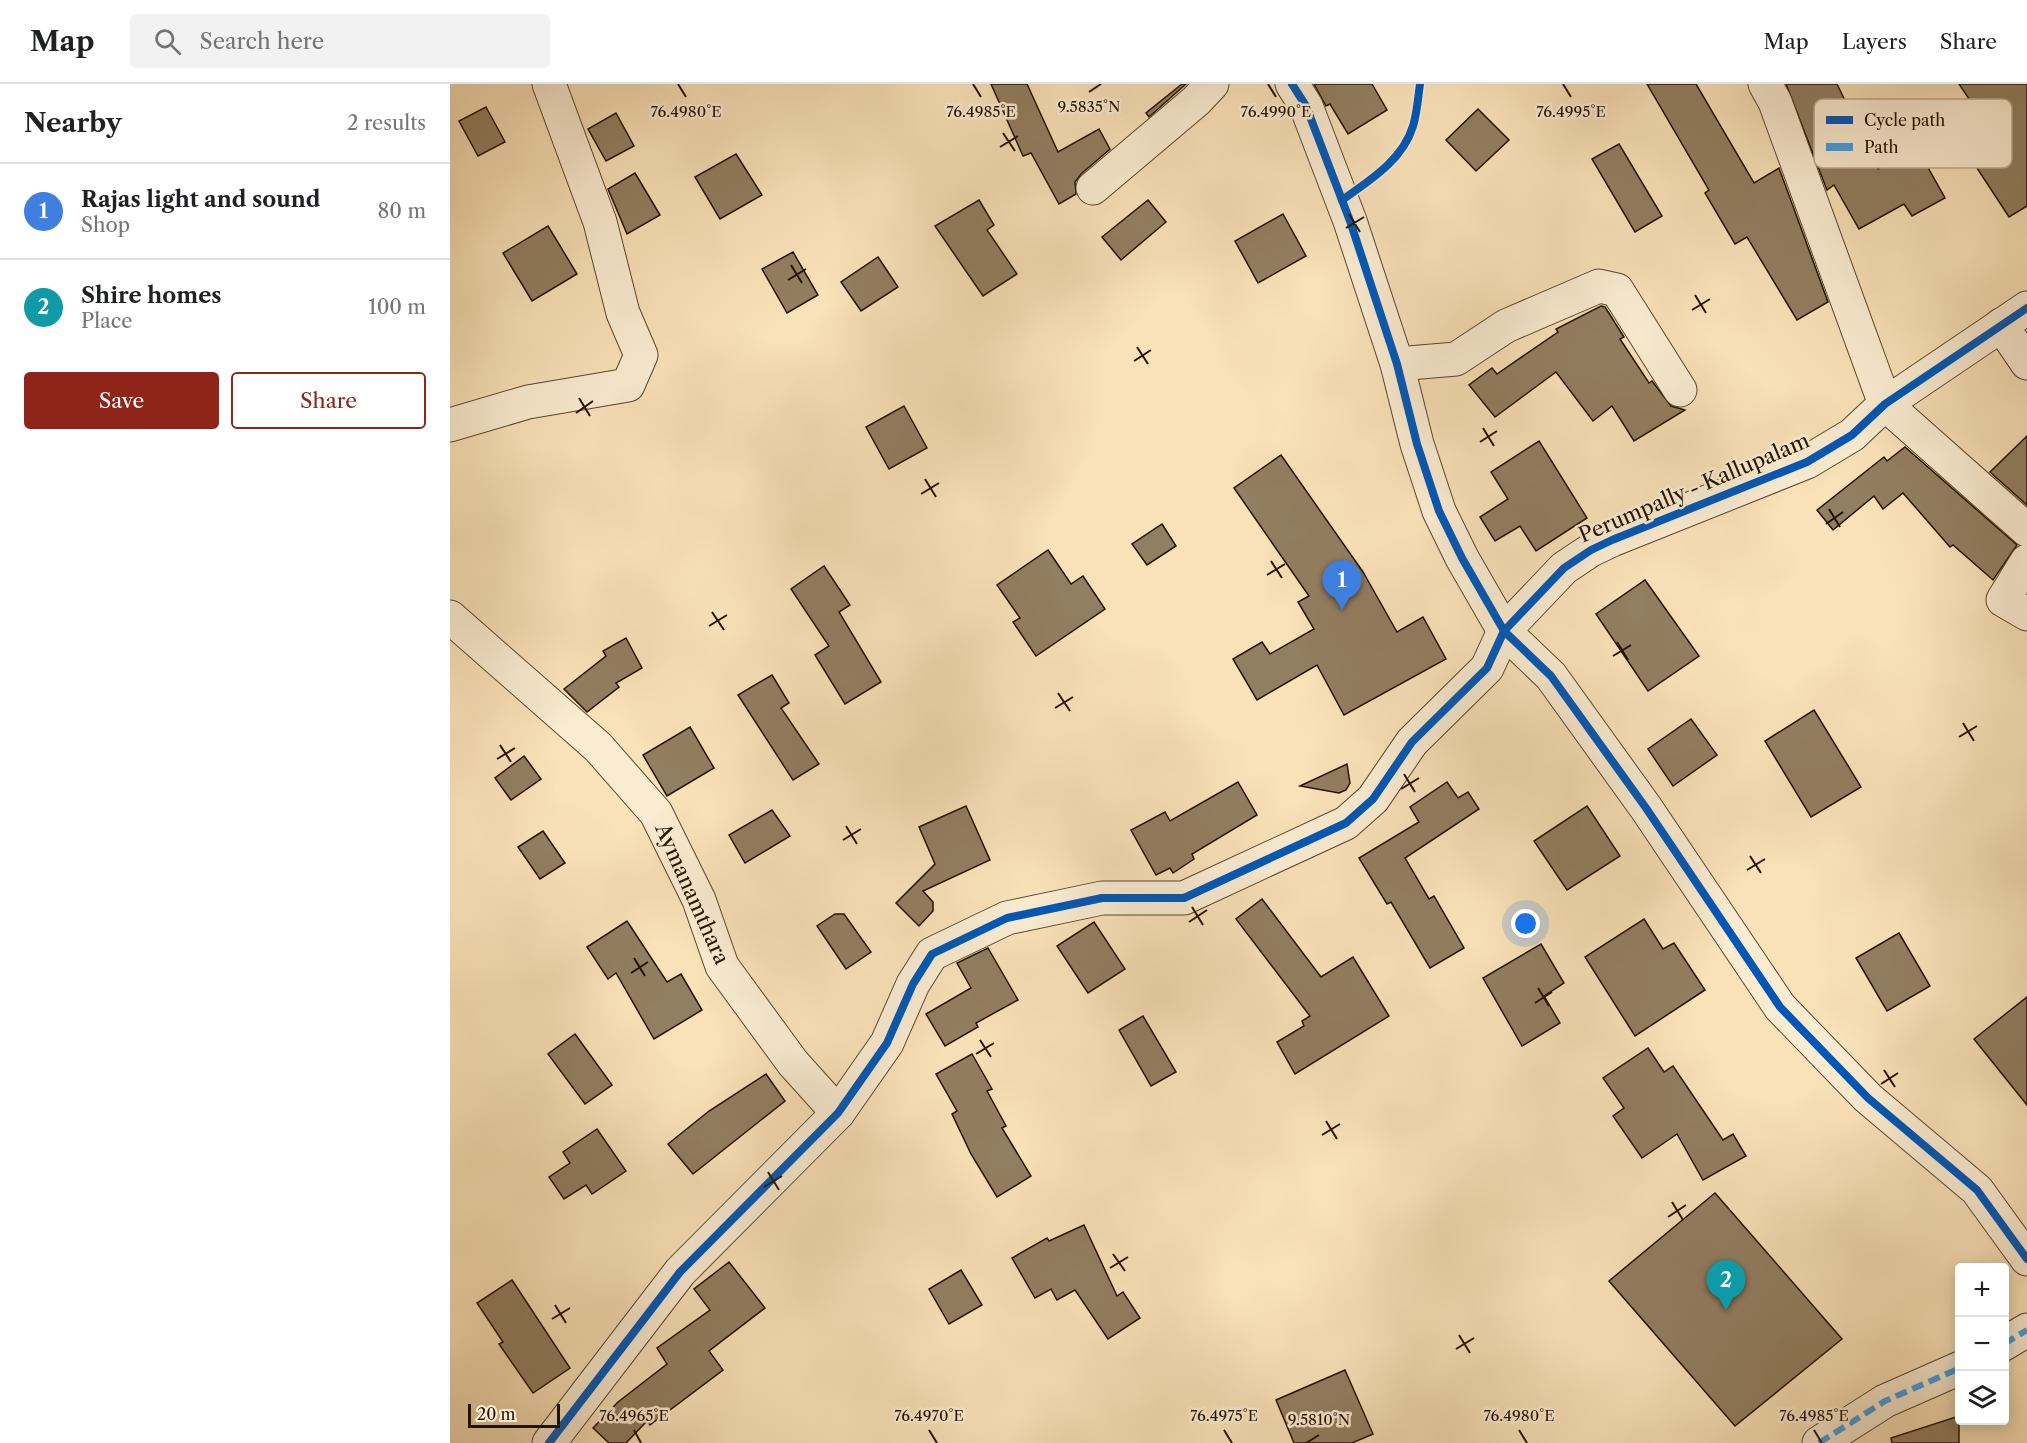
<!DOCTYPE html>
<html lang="en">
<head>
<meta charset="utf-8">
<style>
  body { margin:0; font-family:"Libre Caslon Text",serif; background:#f2f2f2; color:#202124 }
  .controls { position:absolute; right:18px; bottom:18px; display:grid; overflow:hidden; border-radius:6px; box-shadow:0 3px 15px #0003 }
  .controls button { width:54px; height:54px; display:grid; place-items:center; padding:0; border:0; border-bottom:2px solid #e0e0e0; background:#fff; color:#202124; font:30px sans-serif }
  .scale { position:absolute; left:18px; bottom:15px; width:92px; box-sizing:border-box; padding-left:6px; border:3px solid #231200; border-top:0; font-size:16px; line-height:21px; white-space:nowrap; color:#231200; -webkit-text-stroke:4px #fbecd1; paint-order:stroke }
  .you { position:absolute; left:1076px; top:840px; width:21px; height:21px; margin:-15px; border:4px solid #fff; border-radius:50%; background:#1a73e8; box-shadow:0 0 0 9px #1a73e833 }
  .badge { display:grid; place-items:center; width:39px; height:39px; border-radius:50%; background:#8f2418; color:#fff; font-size:20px; font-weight:700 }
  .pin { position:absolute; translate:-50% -50px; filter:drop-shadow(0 2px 3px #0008) }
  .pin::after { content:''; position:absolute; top:32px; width:21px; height:18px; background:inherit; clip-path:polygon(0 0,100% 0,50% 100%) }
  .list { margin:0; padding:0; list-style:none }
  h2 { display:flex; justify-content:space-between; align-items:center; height:78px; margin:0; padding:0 24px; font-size:26px }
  h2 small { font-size:20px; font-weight:400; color:#757577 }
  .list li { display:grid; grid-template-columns:39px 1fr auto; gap:18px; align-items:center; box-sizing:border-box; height:96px; padding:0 24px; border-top:2px solid #e0e0e0 }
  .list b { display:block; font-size:22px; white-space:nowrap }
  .list p { margin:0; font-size:20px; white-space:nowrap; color:#757577 }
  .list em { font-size:20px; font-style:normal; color:#757577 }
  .actions { display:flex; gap:12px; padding:18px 24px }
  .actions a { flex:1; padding:14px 0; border:2px solid #8f2418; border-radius:6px; text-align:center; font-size:21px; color:#8f2418 }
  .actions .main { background:#8f2418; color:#fff }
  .icon { flex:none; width:33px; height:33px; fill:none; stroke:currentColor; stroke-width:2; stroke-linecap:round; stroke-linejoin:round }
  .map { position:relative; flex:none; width:1577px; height:1359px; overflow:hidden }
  header { display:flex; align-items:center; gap:36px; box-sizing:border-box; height:84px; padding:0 30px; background:#fff; border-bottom:2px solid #e0e0e0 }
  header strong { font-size:28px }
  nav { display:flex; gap:33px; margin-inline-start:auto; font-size:21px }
  .search { width:420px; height:54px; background:#f2f2f2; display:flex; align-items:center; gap:15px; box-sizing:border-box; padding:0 21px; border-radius:6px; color:#757577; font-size:22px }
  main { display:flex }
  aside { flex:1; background:#fff }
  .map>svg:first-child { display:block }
  .building { fill:#927e60; stroke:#231200; stroke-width:1.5 }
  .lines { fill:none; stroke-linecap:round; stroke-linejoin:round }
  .minor-casing { stroke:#58462e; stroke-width:35 }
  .minor { stroke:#fbecd1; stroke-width:33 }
  .quiet { stroke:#3ea1e9; stroke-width:6; stroke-dasharray:12 6; stroke-linecap:butt }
  .cycleway-casing { stroke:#fbecd1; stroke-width:11 }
  .cycleway { stroke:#0057b8; stroke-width:8 }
  .ticks { fill:none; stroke:#231200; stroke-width:2 }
  .labels { text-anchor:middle; stroke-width:5; stroke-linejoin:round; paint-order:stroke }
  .street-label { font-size:21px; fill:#231200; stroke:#fbecd1 }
  .key { fill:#fbecd1; stroke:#baab92; stroke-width:1.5 }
  .key-label { font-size:16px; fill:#231200 }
  .ticks-label { font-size:15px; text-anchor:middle; fill:#231200; stroke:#fbecd1; stroke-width:5; stroke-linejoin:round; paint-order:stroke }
</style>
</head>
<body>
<header>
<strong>Map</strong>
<div class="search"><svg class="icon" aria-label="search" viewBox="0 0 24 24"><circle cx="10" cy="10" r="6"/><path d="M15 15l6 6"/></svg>Search here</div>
<nav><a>Map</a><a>Layers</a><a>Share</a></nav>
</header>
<main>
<aside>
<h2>Nearby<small>2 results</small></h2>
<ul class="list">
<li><span class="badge" style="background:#3f7fe0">1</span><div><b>Rajas light and sound</b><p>Shop</p></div><em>80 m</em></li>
<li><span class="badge" style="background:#0f9aa8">2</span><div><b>Shire homes</b><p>Place</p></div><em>100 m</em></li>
</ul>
<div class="actions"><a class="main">Save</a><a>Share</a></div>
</aside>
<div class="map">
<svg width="1577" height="1359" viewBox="0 0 1577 1359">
  <rect width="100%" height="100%" fill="#f9e1b8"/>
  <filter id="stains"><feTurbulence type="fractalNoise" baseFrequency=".00333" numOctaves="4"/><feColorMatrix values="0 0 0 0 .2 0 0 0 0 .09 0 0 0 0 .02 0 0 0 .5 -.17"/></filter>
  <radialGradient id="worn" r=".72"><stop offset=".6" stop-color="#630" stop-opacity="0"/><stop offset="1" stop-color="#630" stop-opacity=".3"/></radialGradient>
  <g class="building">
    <polygon points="541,0 577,0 608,68 649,45 660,65 631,90 625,98 626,110 609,120 581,69 573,72"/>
    <polygon points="732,0 736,0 699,33 696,29"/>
    <polygon points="864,0 922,0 937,26 898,50 880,20 876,22"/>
    <polygon points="1197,0 1246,0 1304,99 1329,84 1378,218 1347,236 1297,153 1285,160 1255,109 1259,106"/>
    <polygon points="1336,0 1387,0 1428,85 1467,64 1495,114 1462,132 1454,120 1409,145 1384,101 1377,106"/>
    <polygon points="1509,0 1577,0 1577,122 1559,133 1523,78 1550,61"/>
    <polygon points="36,23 55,58 28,72 9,37"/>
    <polygon points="1028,25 1059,56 1026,87 996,56"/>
    <polygon points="166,29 184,62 156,77 138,45"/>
    <polygon points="1169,60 1212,132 1185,148 1142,75"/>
    <polygon points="286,70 312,111 270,135 245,93"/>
    <polygon points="185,89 210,131 177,150 158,105"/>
    <polygon points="529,116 544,141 537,146 567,190 533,212 485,142"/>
    <polygon points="698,116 716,138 671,176 652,153"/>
    <polygon points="833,130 856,172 808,199 785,157"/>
    <polygon points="98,142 127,190 82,217 53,169"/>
    <polygon points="343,168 368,211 337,229 312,185"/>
    <polygon points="428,173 448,203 411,227 391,198"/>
    <polygon points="1151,222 1155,223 1174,253 1170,255 1199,299 1202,297 1221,322 1235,326 1184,357 1162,322 1143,337 1106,288 1045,333 1019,301 1042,284 1047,290 1108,248 1106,245"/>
    <polygon points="454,322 477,364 439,385 416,343"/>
    <polygon points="1577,352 1577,421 1540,388"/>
    <polygon points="1089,357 1137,434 1086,467 1070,442 1045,457 1030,433 1058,415 1041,388"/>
    <polygon points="1455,363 1567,461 1543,496 1503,461 1500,463 1453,409 1433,425 1424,412 1383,446 1367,426 1434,373 1437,377"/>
    <polygon points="831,371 913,488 947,548 973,533 996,575 894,631 867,581 807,616 783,575 812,558 820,570 864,545 848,518 859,512 784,404"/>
    <polygon points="712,440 726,462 697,481 682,460"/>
    <polygon points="598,466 621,500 633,492 655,525 586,572 563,538 570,534 547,501"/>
    <polygon points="374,482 400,521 389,528 431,598 395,620 365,571 379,562 341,505"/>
    <polygon points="1195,496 1249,572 1198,607 1146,530"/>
    <polygon points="176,554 192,584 166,599 169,603 137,628 114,605 156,572 153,567"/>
    <polygon points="322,591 339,619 331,624 369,680 343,696 288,611"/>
    <polygon points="1364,626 1411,703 1361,733 1315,657"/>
    <polygon points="1241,635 1267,671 1223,702 1198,665"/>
    <polygon points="240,643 264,684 217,712 193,671"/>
    <polygon points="74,672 91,695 61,716 45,694"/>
    <polygon points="897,680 900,699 896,706 889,709 850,702"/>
    <polygon points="788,698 807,731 742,770 744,775 723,789 720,784 706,791 681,746 715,728 720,737"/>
    <polygon points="997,698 1008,714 1018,708 1029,725 955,774 979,815 984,812 1014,864 980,884 941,818 937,820 909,774 969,738 960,723"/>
    <polygon points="516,722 540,776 473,807 483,818 483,827 469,842 446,819 485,780 469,743"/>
    <polygon points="1137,722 1170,772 1117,806 1084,757"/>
    <polygon points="322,726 340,752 295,779 279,751"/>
    <polygon points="93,747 115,779 90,795 68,763"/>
    <polygon points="812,815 871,893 903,873 939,932 845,990 827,958 854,942 852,937 860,932 786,835"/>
    <polygon points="385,830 394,830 421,868 396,885 367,842"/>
    <polygon points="1194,835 1213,865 1224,859 1255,906 1185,952 1135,873"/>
    <polygon points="177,837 217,898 231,890 252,926 204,955 166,889 158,895 137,863"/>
    <polygon points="644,838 675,885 638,909 607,862"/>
    <polygon points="1449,849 1480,902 1437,927 1406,874"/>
    <polygon points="1091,860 1114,899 1094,912 1110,939 1072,962 1033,894"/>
    <polygon points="538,864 568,916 526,939 528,943 495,962 476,930 521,904 507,879"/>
    <polygon points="1577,913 1577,1021 1524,955"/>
    <polygon points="693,932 726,988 701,1002 669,946"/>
    <polygon points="125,950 162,1001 135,1020 98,970"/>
    <polygon points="1198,964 1214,988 1223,982 1273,1056 1283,1050 1296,1072 1253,1096 1227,1050 1192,1074 1163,1032 1174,1024 1153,994"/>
    <polygon points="522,970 542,1005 537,1007 556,1042 552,1044 581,1092 547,1113 521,1070 502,1030 507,1027 486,990"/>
    <polygon points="316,990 335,1017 243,1090 218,1060 259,1027"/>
    <polygon points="147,1045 176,1087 142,1110 136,1101 114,1115 99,1093 120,1079 113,1068"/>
    <polygon points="1265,1109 1392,1255 1285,1342 1159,1197"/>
    <polygon points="634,1141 667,1212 673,1208 690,1234 658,1255 625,1206 607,1216 601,1205 585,1214 562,1174 597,1154 599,1157"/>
    <polygon points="279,1178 315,1224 259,1267 273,1286 200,1341 197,1337 176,1359 159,1359 143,1344 168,1318 217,1280 207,1264 260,1226 244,1205"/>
    <polygon points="511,1186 532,1221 499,1240 479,1205"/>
    <polygon points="62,1196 120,1284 83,1309 49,1260 53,1258 27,1219"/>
    <polygon points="895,1286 923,1350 902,1359 844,1359 826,1316"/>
    <polygon points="1509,1332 1509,1359 1442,1359 1441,1354"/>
  </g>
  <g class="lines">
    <g class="minor-casing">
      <g id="minor">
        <polyline points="842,0 856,22 900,137 947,280 967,360 989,427 1012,474 1054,547 1101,592 1196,724 1330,923 1418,1014 1527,1106 1577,1175"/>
        <polyline points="1315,0 1325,18 1435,320 1577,446"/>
        <polyline points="643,104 746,17 762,0"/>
        <polyline points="1551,241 1577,279"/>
        <polyline points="947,280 1006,275 1056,242 1149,202 1167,206 1230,306"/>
        <polyline points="0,341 78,318 178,301 191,271 173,229 150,138 99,0"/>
        <polyline points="1577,477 1553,516 1577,530"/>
        <polyline points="0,533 148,663 206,729 249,816 272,882 343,979 388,1029"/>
        <polyline points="1554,1260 1577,1246"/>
        <polyline points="99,1359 230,1188 388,1029 437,959 463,900 482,870 557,834 652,814 734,814 896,739 923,715 962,658 1037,584 1054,547 1114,484 1141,466 1162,456 1357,378 1402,351 1435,320 1577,224"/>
        <polyline points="1369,1359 1435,1317 1510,1284"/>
      </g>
    </g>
    <use href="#minor" class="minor"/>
    <g class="quiet">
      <polyline points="1554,1260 1577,1246"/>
      <polyline points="1369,1359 1435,1317 1510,1284"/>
    </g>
    <g class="cycleway-casing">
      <g id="cycleway">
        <polyline points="842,0 856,22 900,137 947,280 967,360 989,427 1012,474 1054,547 1101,592 1196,724 1330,923 1418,1014 1527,1106 1577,1175"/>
        <path d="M892 116C919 97 953 76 963 42 967 29 968 14 970 0"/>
        <polyline points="99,1359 230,1188 388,1029 437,959 463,900 482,870 557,834 652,814 734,814 896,739 923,715 962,658 1037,584 1054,547 1114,484 1141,466 1162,456 1357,378 1402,351 1435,320 1577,224"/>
      </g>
    </g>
    <use href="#cycleway" class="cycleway"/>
  </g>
  <path class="ticks" d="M228 0 236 13M523 0 531 13M818 0 826 13M1113 0 1121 13M639 8 651 0M553 49 565 67M550 63 568 52M899 130 910 148M896 144 914 133M341 181 352 199M338 196 356 185M1245 211 1256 229M1242 226 1260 215M687 263 698 280M684 277 701 266M129 314 140 332M126 329 143 317M1033 344 1044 362M1030 358 1047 347M475 395 486 413M471 410 489 399M1379 425 1390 443M1376 440 1393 428M821 477 832 494M817 491 835 480M262 528 274 546M259 542 277 531M1167 558 1178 576M1163 572 1181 561M608 609 620 627M605 624 623 613M1513 639 1524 657M1509 653 1527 642M50 661 61 678M47 675 65 664M954 690 965 708M951 705 969 694M396 742 407 760M393 756 411 745M1300 772 1311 789M1297 786 1315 775M742 823 753 841M739 838 757 826M184 874 195 892M181 889 198 878M1088 904 1099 922M1085 919 1102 908M530 956 541 973M526 970 544 959M1434 986 1445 1003M1431 1000 1448 989M876 1037 887 1055M872 1051 890 1040M318 1088 329 1106M314 1103 332 1092M1222 1118 1233 1136M1218 1133 1236 1121M663 1170 675 1187M660 1184 678 1173M105 1221 116 1239M102 1235 120 1224M1009 1251 1020 1269M1006 1265 1024 1254M184 1346 191 1359M479 1346 487 1359M774 1346 782 1359M1069 1346 1077 1359M1364 1346 1372 1359M856 1359 869 1351"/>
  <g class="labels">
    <g class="street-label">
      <text transform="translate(1244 404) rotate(-23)" y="7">Perumpally - Kallupalam</text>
      <text transform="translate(242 810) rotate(66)" y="7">Aymanamthara</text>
    </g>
  </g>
  <rect x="1364" y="15" width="198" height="69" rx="9" class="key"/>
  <rect x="1376" y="32" width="27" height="8" fill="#0057b8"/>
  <rect x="1376" y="59" width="27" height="8" fill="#3ea1e9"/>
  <g class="key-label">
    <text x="1414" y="42">Cycle path</text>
    <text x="1414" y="69">Path</text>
  </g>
  <g class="ticks-label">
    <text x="639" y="28">9.5835°N</text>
    <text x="1121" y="33">76.4995°E</text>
    <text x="236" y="33">76.4980°E</text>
    <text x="531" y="33">76.4985°E</text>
    <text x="826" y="33">76.4990°E</text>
    <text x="184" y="1337">76.4965°E</text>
    <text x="479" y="1337">76.4970°E</text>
    <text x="774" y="1337">76.4975°E</text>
    <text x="1069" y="1337">76.4980°E</text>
    <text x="1364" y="1337">76.4985°E</text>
    <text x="869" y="1341">9.5810°N</text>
  </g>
  <rect width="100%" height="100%" filter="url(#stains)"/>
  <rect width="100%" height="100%" fill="url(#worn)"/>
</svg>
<div class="controls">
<button>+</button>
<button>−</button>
<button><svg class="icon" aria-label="layers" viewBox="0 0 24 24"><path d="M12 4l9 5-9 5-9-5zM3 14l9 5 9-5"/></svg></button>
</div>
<div class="scale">20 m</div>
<div class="you"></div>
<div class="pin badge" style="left:892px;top:526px;background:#3f7fe0">1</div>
<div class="pin badge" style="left:1276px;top:1226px;background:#0f9aa8">2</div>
</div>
</main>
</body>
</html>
